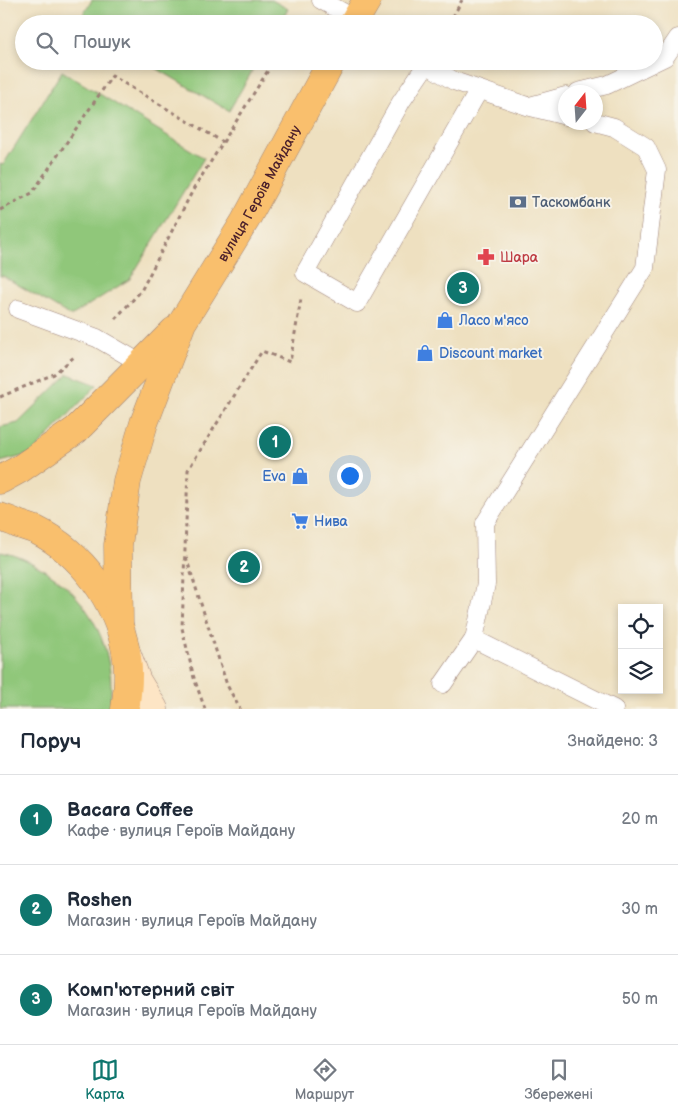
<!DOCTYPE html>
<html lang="uk">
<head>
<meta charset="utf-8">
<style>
  body { margin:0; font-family:"Balsamiq Sans",sans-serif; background:#f2f2f3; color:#1f2937 }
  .controls { position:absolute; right:15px; bottom:15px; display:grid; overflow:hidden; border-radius:0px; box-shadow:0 2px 8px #0003 }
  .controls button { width:45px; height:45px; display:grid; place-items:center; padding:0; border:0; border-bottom:1px solid #e0e1e3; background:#fff; color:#1f2937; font:25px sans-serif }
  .compass { position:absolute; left:558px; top:85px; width:45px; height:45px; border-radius:50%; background:#fff; box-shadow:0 2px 8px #0003; rotate:17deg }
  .you { position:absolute; left:349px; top:475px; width:18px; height:18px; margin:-12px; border:4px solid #fff; border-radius:50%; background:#1a73e8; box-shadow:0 0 0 8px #1a73e833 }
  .badge { display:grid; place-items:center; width:32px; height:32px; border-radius:50%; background:#0f766e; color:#fff; font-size:16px; font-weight:700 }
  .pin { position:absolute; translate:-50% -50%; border:2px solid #fff; box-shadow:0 1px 5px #0006 }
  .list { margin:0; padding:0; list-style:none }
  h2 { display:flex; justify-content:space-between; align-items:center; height:65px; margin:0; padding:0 20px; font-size:21px }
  h2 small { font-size:16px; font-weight:400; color:#747a83 }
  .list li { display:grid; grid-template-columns:32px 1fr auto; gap:15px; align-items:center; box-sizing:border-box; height:90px; padding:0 20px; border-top:1px solid #e0e1e3 }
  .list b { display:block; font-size:19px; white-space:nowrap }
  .list p { margin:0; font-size:16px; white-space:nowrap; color:#747a83 }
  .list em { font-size:16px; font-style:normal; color:#747a83 }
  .icon { flex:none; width:28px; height:28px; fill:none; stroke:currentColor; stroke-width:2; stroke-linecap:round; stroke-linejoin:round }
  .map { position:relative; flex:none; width:678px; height:709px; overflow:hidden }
  .search { position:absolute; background:#fff; box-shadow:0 2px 8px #0003; left:15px; right:15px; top:15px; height:55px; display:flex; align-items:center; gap:12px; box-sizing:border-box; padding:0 18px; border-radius:28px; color:#747a83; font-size:19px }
  .sheet { height:335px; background:#fff }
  nav { display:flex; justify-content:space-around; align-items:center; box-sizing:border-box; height:70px; border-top:1px solid #e0e1e3; background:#fff; font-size:14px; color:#747a83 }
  nav a { display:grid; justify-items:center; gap:2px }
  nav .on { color:#0f766e }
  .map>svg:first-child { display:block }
  .green { fill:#90c77a; stroke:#6d7352 }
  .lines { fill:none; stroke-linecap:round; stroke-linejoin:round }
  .lane-casing { stroke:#9c8076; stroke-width:19 }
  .secondary-casing { stroke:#9c8076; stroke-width:29 }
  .primary-casing { stroke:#9c8076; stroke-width:29 }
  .path { stroke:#9c8076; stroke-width:3; stroke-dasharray:4 4; stroke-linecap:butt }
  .lane { stroke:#fff; stroke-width:18 }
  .secondary { stroke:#fde5c5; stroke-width:28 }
  .primary { stroke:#f9bf6d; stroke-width:28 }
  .labels { text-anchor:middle; stroke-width:4; stroke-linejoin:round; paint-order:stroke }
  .street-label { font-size:14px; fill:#4a1f2b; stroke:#f7f3e8 }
  .service-label { font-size:14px; fill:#4e5e75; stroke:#f7f3e8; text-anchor:start }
  .health-label { font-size:14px; fill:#be3a42; stroke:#f7f3e8; text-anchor:start }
  .shop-label { font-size:14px; fill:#366cbe; stroke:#f7f3e8; text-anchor:start }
</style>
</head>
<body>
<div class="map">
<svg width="678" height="709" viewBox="0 0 678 709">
  <rect width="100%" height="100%" fill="#f7f3e8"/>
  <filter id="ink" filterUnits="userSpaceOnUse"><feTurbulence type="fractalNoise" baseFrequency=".02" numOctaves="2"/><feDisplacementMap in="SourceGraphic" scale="10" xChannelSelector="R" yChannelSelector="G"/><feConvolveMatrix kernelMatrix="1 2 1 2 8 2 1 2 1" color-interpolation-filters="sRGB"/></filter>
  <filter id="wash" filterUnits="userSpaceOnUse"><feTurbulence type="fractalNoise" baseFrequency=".0096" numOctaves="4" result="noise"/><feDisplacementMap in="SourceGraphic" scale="20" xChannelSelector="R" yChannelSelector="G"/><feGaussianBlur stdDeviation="1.12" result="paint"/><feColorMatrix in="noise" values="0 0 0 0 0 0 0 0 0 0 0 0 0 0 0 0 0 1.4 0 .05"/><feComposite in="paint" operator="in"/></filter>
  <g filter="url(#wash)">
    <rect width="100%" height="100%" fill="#eee0c0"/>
    <g class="green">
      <polygon points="92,0 272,0 288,9 280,24 79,24 78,23"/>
      <polygon points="144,61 258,61 229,111"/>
      <polygon points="62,71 204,158 130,279 71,316 3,276 0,276 0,164 3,165"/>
      <polygon points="68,374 97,385 31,454 0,462 0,427 18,423"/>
      <path d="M0 552C14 554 27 560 39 567 91 596 117 651 110 709H0Z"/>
    </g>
  </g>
  <g filter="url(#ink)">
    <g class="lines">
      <g class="lane-casing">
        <g id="lane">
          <polyline points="321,0 364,24"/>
          <polyline points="421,61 454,81 527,106 566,116"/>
          <polyline points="426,65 401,102 305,273 357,303 479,90"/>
          <polyline points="578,92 607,85 665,57 678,38"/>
          <polyline points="530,106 566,96"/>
          <polyline points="595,122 614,127 646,147 657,170 645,268 485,523 486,584 474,639 614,709"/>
          <polyline points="18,309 97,338 142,364"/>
          <polyline points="443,684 474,639"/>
        </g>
      </g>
      <g class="secondary-casing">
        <polyline id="secondary" points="127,654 137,681 154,709"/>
      </g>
      <g class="primary-casing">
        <g id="primary">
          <polyline points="353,24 367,0"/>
          <polyline points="0,480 20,469 76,430 174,331"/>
          <path d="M0 517C6 519 12 521 18 524 24 526 30 528 36 530 82 553 117 601 126 652 130 671 128 690 125 709"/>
          <path id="s1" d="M119 623 118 545 127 481 144 423 182 323 245 221 332 61"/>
        </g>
      </g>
      <g class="path">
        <polyline points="298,24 304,16"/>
        <polyline points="449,24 462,0"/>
        <polyline points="0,210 32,193 112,76 223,142"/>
        <polyline points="115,319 141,291 193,190 274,61"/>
        <polyline points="0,397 54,374 74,357"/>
        <polyline points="186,557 227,685 240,709"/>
        <polyline points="205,709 194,678 182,628 188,470 262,351 290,362 301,299"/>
      </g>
      <use href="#lane" class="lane"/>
      <use href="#secondary" class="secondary"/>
      <use href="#primary" class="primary"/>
    </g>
  </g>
  <defs>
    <g id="bank-bare" transform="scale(1.35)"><path d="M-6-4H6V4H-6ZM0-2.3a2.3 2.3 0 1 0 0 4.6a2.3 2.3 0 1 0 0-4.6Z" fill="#5c6f8a" stroke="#f7f3e8" stroke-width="2.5" paint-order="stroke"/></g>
    <g id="pharmacy-bare" transform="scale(1.35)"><path d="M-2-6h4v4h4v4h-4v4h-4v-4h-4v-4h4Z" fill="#e0444e" stroke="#f7f3e8" stroke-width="2.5" paint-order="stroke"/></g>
    <g id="shop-bare" transform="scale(1.35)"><path d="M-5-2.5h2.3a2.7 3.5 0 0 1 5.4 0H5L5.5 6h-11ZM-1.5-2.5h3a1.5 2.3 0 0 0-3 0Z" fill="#3f7fe0" stroke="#f7f3e8" stroke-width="2.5" paint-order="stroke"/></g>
    <g id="supermarket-bare" transform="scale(1.35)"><path d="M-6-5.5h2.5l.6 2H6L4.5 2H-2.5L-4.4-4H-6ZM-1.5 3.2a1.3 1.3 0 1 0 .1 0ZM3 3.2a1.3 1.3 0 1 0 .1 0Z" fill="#3f7fe0" stroke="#f7f3e8" stroke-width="2.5" paint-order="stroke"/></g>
  </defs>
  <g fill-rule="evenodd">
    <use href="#bank-bare" x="518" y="202"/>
    <use href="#pharmacy-bare" x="486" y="257"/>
    <use href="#shop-bare" x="445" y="320"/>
    <use href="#shop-bare" x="425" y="353"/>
    <use href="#shop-bare" x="300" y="476"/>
    <use href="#supermarket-bare" x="300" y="521"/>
  </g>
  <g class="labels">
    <g class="street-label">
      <text dy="5" stroke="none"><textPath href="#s1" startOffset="461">вулиця Героїв Майдану</textPath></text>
    </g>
    <g class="service-label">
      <text x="532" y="207">Таскомбанк</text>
    </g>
    <g class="health-label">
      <text x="500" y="262">Шара</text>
    </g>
    <g class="shop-label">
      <text x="459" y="325">Ласо м'ясо</text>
      <text x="439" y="358">Discount market</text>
      <text x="286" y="481" text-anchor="end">Eva</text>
      <text x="314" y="526">Нива</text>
    </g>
  </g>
</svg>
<div class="controls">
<button><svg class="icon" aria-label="locate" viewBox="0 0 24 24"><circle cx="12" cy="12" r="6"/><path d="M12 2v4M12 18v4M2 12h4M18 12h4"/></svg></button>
<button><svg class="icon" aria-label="layers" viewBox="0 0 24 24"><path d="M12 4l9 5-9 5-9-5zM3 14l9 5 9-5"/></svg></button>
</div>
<svg class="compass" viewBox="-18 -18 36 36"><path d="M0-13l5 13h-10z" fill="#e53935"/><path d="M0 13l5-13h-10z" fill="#747a83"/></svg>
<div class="you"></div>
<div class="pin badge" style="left:275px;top:442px">1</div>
<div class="pin badge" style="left:244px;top:567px">2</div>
<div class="pin badge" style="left:463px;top:288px">3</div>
<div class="search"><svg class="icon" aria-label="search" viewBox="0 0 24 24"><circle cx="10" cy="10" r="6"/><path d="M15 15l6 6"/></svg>Пошук</div>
</div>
<section class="sheet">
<h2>Поруч<small>Знайдено: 3</small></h2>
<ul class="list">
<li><span class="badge">1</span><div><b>Bacara Coffee</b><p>Кафе · вулиця Героїв Майдану</p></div><em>20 m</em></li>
<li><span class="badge">2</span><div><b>Roshen</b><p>Магазин · вулиця Героїв Майдану</p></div><em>30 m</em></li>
<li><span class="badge">3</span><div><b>Комп'ютерний світ</b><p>Магазин · вулиця Героїв Майдану</p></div><em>50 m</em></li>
</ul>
</section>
<nav>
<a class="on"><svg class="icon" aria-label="map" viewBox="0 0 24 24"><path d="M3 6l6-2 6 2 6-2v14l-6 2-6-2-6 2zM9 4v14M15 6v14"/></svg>Карта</a>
<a><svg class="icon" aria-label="directions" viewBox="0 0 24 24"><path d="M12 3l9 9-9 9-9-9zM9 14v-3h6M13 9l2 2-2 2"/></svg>Маршрут</a>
<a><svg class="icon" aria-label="saved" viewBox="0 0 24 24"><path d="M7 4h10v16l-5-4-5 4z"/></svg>Збережені</a>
</nav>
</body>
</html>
